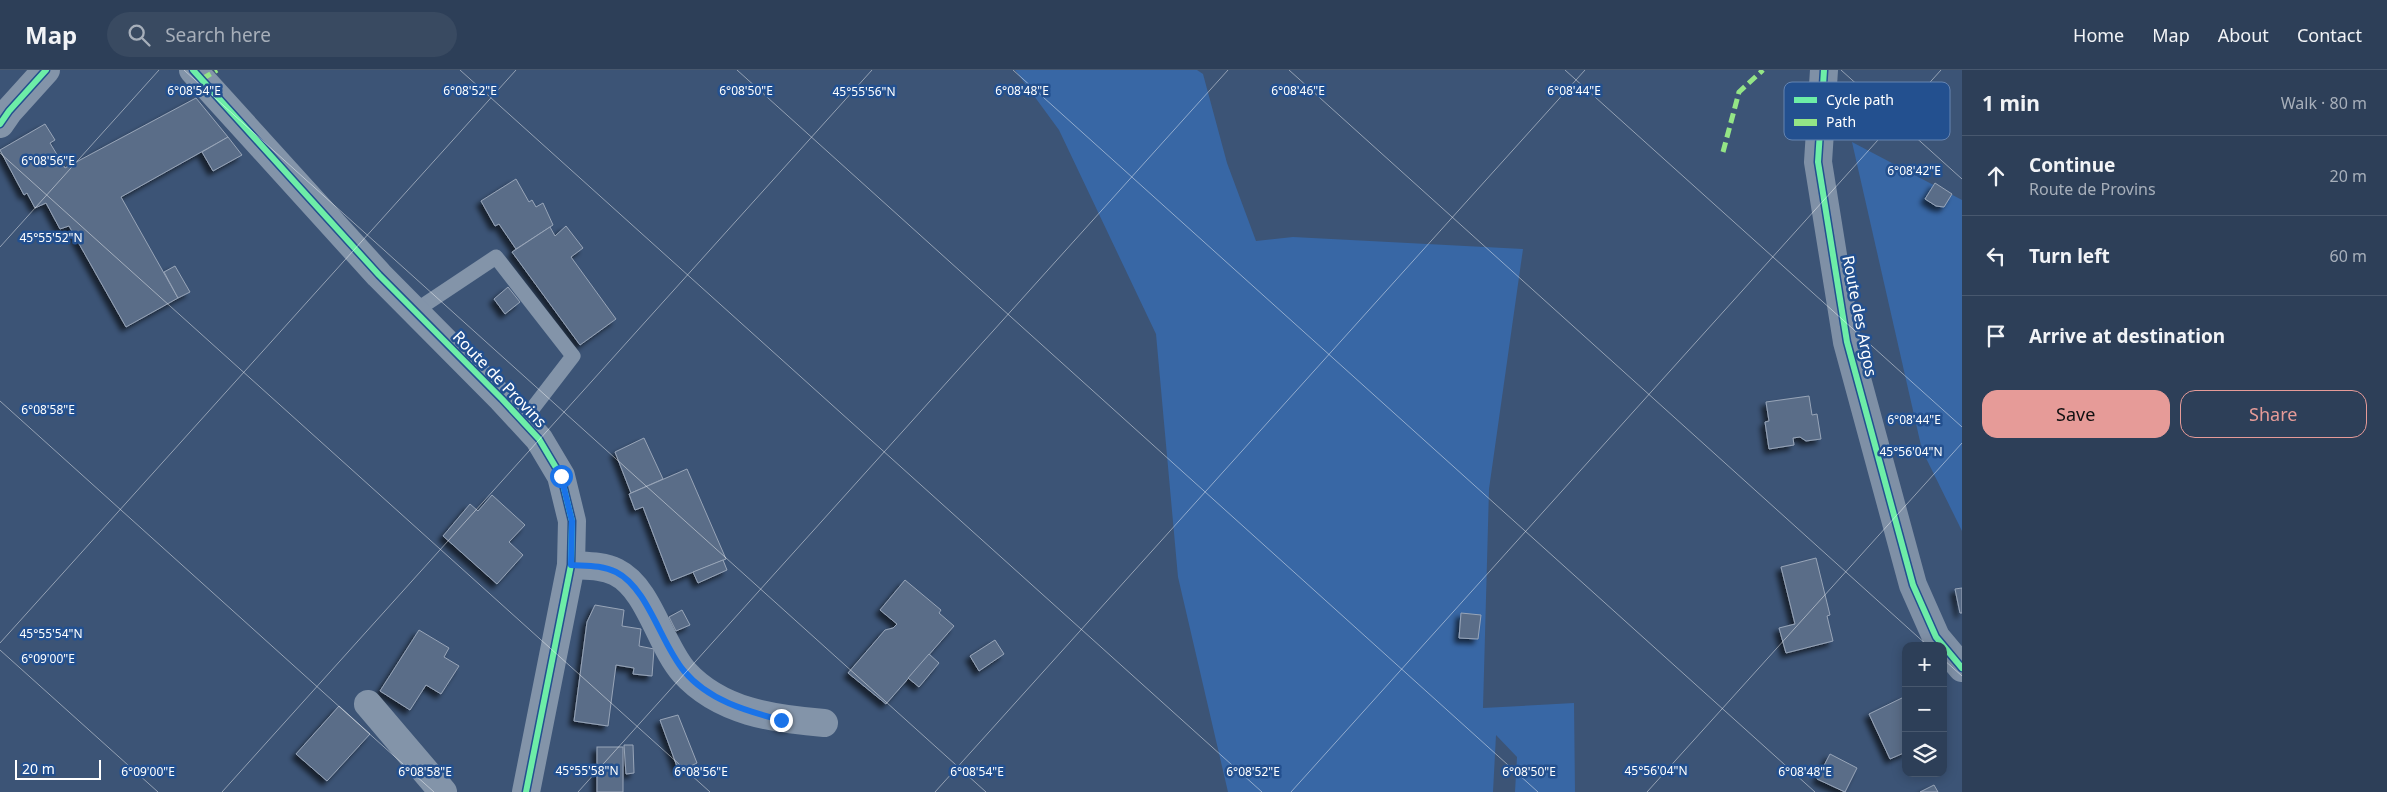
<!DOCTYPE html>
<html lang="en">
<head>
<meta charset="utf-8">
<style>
  body { margin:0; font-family:"Noto Sans",sans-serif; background:#394a61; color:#f1f3f6 }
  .controls { position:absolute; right:15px; bottom:15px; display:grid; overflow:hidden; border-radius:10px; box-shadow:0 2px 12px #0003 }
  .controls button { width:45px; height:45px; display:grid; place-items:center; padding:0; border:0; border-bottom:1px solid #48586e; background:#2d3f58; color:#f1f3f6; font:25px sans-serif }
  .scale { position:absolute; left:15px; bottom:12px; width:86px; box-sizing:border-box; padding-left:5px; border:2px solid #fff; border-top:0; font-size:14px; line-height:18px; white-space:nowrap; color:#fff; -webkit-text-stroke:4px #23508f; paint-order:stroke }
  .stop { position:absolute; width:15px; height:15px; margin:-11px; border:4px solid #1a73e8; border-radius:50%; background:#fff }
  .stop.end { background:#1a73e8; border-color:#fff; box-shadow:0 1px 5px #0008 }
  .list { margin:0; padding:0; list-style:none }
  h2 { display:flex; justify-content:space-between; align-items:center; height:65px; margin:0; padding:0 20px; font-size:21px }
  h2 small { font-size:16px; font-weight:400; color:#a7afba }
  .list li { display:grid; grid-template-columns:32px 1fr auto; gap:15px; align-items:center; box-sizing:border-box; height:80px; padding:0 20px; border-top:1px solid #48586e }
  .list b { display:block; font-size:19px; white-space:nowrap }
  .list p { margin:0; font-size:16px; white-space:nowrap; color:#a7afba }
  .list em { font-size:16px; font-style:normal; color:#a7afba }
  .actions { display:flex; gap:10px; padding:15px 20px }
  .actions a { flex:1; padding:11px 0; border:1px solid #e69b98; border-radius:15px; text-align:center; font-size:18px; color:#e69b98 }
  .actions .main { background:#e69b98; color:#111 }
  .icon { flex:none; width:28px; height:28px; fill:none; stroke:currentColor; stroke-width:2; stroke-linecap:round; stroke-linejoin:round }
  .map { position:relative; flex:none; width:1962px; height:722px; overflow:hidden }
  header { display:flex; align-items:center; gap:30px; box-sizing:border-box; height:70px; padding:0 25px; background:#2d3f58; border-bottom:1px solid #48586e }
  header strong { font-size:24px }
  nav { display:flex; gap:28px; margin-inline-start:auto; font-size:18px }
  .search { width:350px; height:45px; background:#394a61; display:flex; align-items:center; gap:12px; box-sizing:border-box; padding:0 18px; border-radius:28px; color:#a7afba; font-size:19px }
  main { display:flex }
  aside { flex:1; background:#2d3f58 }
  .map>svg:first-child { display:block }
  .green { fill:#3867a5 }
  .building { fill:#5a6d88; stroke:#98a5b8; filter:url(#shadow) }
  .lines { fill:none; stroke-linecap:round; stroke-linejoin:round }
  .lane { stroke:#8394a9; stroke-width:15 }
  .street { stroke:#8394a9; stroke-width:28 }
  .secondary { stroke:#7f90a6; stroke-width:28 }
  .quiet { stroke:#94e586; stroke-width:5; stroke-dasharray:10 5; stroke-linecap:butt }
  .cycleway-casing { stroke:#23508f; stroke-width:9 }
  .cycleway { stroke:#6deda7; stroke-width:6 }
  .route { stroke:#1a73e8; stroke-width:6 }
  .ticks { fill:none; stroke:#fff; stroke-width:1; stroke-opacity:0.45 }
  .labels { text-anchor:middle; stroke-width:5; stroke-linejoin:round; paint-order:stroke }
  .street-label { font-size:16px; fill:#fff; stroke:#23508f }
  .key { fill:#23508f; stroke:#6584b1; stroke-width:1 }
  .key-label { font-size:14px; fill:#fff }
  .ticks-label { font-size:12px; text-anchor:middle; fill:#fff; stroke:#23508f; stroke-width:5; stroke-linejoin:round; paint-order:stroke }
</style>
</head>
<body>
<header>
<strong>Map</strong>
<div class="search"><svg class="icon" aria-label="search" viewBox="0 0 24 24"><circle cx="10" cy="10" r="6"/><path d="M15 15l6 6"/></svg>Search here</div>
<nav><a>Home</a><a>Map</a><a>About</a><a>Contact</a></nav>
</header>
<main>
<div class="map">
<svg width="1962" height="722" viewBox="0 0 1962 722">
  <defs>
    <filter id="shadow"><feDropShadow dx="-4.5" dy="4.5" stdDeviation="2.5" flood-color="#0009"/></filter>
  </defs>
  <rect width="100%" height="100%" fill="#3c5476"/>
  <g class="green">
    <polygon points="1015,0 1197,0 1203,4 1227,93 1256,171 1293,167 1523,179 1489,419 1483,638 1574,633 1575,722 1515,722 1517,687 1496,665 1493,722 1228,722 1178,507 1156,264 1059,60"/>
    <polygon points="1852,72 1962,130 1962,461 1922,380"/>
  </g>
  <g class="building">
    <polygon points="196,28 228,67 121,127 178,228 126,257 69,156 60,159 46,133 35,138 27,123 24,125 0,80 45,54 55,70 50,73 65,98"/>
    <polygon points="228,67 242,85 213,101 202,82"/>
    <polygon points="516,109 529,132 532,130 536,137 543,133 553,155 516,179 499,154 495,156 481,131"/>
    <polygon points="1935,113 1952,124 1944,137 1936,136 1925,129"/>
    <polygon points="566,156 583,178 571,187 616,249 580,275 512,182 550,157 555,166"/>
    <polygon points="175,196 190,222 178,228 164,202"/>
    <polygon points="508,217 520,232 505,244 494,229"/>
    <polygon points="1809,326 1812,345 1817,344 1821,369 1806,371 1800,367 1793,368 1794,375 1769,379 1765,352 1769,351 1766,332"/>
    <polygon points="644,368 663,409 631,423 615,382"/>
    <polygon points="687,399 726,489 671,511 643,437 635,440 629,424"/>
    <polygon points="492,425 525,455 509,472 523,485 497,514 443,466 470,434 478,441"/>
    <polygon points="1816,488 1830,545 1827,546 1833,571 1786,583 1779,558 1795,554 1781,497"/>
    <polygon points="723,490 727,500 698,513 693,502"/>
    <polygon points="905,510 941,540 939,543 954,556 886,634 848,603 885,560 893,558 897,554 880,540"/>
    <polygon points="1962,518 1962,543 1960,543 1955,519"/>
    <polygon points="595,535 624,540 622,556 641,559 639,576 654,579 652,606 633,604 634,598 616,595 608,656 574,651 587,552"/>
    <polygon points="682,540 690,555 676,561 669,547"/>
    <polygon points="1461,543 1481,545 1478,569 1459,568"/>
    <polygon points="419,560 449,578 444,587 459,596 441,624 426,615 410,640 380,621"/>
    <polygon points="995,570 1004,584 979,601 970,586"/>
    <polygon points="929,584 939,593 919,617 908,608"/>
    <polygon points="1904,627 1906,630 1906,682 1890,689 1869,644"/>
    <polygon points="339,636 370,664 327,711 296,684"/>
    <polygon points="678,645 697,693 679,702 660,650"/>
    <polygon points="624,675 633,675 634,703 626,704"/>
    <rect x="597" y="677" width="26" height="45"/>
    <polygon points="1830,684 1857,698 1845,722 1817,709"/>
    <polygon points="1934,715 1938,722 1920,722"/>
  </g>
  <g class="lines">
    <polyline class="lane" points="415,241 496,187 573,286 523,351"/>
    <g class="street">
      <polyline points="193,0 379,205 502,329 539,369 561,406 572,451 571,495 526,722"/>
      <polyline points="0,54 9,41 46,0"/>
      <path d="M571 495C586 496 602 495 616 502 649 518 660 575 684 602 720 642 774 649 824 653"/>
      <polyline points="368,634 443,722"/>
    </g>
    <polyline class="secondary" points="1824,0 1818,92 1847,272 1913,515 1936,567 1962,598"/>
    <g class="quiet">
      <polyline points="202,9 217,0"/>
      <polyline points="1723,82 1739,22 1763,0"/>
    </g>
    <g class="cycleway-casing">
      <g id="cycleway">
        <polyline points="193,0 379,205 502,329 539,369 561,406 572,451 571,495 526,722"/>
        <polyline points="1824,0 1818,92 1847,272 1913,515 1936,567 1962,598"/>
        <polyline points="0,54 9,41 46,0"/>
      </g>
    </g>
    <use href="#cycleway" class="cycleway"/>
  </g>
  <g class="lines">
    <path class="route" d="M561 406 572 451 571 495C586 496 602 495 616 502 648 518 661 574 684 601 708 630 746 641 781 650"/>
  </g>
  <path class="ticks" d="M184 0 986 722M460 0 1262 722M737 0 1538 722M1013 0 1815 722M1289 0 1928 576M1565 0 1962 357M1841 0 1962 109M0 83 710 722M0 177 159 0M0 331 434 722M0 573 516 0M0 580 158 722M1943 589 1962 606M222 722 872 0M578 722 1228 0M935 722 1585 0M1291 722 1941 0M1647 722 1962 373"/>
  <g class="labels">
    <g class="street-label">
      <text transform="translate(1860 246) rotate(79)" y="6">Route des Argos</text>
      <text transform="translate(500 309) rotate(46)" y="6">Route de Provins</text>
    </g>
  </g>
  <rect x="1784" y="12" width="166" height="58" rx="8" class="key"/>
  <rect x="1794" y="27" width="23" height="6" fill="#6deda7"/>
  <rect x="1794" y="49" width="23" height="7" fill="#94e586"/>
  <g class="key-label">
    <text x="1826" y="35">Cycle path</text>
    <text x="1826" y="57">Path</text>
  </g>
  <g class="ticks-label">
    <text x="746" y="25">6°08'50"E</text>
    <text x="194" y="25">6°08'54"E</text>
    <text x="470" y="25">6°08'52"E</text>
    <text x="1022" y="25">6°08'48"E</text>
    <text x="1298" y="25">6°08'46"E</text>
    <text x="1574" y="25">6°08'44"E</text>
    <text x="864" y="26">45°55'56"N</text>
    <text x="48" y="95">6°08'56"E</text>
    <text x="1914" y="105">6°08'42"E</text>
    <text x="51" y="172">45°55'52"N</text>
    <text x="48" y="344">6°08'58"E</text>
    <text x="1914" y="354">6°08'44"E</text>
    <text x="1911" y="386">45°56'04"N</text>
    <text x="51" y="568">45°55'54"N</text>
    <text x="48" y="593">6°09'00"E</text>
    <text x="587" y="705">45°55'58"N</text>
    <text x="1656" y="705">45°56'04"N</text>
    <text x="148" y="706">6°09'00"E</text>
    <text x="425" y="706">6°08'58"E</text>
    <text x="701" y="706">6°08'56"E</text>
    <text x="977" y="706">6°08'54"E</text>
    <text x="1253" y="706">6°08'52"E</text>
    <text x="1529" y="706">6°08'50"E</text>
    <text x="1805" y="706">6°08'48"E</text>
  </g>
</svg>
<div class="controls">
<button>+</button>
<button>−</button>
<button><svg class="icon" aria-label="layers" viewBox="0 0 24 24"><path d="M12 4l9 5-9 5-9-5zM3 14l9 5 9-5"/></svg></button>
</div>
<div class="scale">20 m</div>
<div class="stop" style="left:561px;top:406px"></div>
<div class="stop end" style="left:781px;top:650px"></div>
</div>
<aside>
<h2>1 min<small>Walk · 80 m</small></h2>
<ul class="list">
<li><svg class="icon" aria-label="ahead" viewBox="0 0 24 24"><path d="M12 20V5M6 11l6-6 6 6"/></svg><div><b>Continue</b><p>Route de Provins</p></div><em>20 m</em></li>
<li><svg class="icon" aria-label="left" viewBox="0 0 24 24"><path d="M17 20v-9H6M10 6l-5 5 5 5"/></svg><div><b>Turn left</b></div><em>60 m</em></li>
<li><svg class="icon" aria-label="arrive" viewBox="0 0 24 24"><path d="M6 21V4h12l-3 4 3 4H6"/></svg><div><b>Arrive at destination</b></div></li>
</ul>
<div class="actions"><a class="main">Save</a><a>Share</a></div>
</aside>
</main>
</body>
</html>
